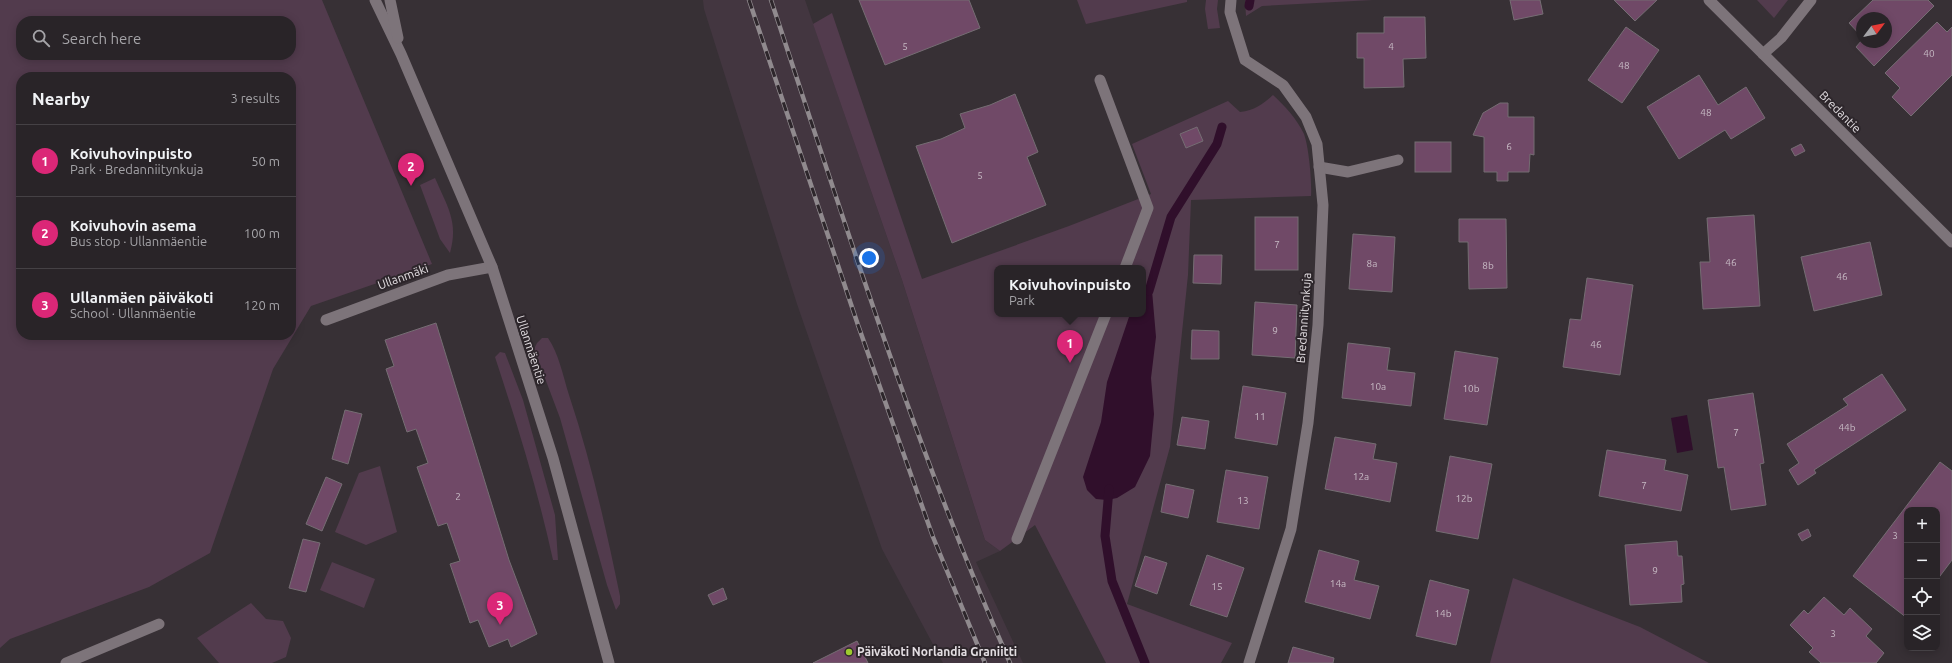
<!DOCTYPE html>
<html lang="en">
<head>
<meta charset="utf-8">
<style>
  body { margin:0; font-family:Ubuntu,sans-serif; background:#353034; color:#f1f3f6 }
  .controls { position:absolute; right:12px; bottom:12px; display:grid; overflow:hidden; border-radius:8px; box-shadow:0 2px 10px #0003 }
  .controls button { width:36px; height:36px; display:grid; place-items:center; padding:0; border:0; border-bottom:1px solid #454145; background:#292428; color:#f1f3f6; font:20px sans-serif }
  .compass { position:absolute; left:1856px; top:12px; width:36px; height:36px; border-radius:50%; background:#292428; box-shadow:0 2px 10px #0003; rotate:58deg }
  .you { position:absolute; left:869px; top:258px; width:14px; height:14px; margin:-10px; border:3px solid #fff; border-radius:50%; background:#1a73e8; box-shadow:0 0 0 6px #1a73e833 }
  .badge { display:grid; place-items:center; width:26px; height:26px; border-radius:50%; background:#db2777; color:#fff; font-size:13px; font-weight:700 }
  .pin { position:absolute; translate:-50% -33px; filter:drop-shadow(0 1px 2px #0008) }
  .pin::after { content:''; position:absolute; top:21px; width:14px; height:12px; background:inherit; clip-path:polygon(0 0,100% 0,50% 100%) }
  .popup { position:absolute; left:994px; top:265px; width:152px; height:52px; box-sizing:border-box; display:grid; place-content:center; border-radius:8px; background:#292428; filter:drop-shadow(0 1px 3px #0005); font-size:13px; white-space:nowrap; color:#a5a4a8 }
  .popup b { font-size:15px; color:#f1f3f6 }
  .popup::after { content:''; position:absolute; left:50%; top:100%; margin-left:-8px; border:8px solid transparent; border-top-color:#292428 }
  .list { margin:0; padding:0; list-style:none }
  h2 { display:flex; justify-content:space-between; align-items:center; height:52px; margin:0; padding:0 16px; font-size:17px }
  h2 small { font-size:13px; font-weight:400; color:#a5a4a8 }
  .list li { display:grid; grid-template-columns:26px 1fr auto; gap:12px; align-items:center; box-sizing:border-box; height:72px; padding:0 16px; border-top:1px solid #454145 }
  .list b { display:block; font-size:15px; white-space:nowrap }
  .list p { margin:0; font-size:13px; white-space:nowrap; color:#a5a4a8 }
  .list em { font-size:13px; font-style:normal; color:#a5a4a8 }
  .icon { flex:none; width:22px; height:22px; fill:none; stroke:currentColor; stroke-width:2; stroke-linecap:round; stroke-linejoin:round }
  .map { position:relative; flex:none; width:1952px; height:663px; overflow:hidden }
  .search { position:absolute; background:#292428; box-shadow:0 2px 10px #0003; left:16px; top:16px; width:280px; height:44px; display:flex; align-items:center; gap:10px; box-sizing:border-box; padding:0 14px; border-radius:16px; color:#a5a4a8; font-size:15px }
  .panel { position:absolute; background:#292428; box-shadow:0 2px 10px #0003; left:16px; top:72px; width:280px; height:268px; border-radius:16px }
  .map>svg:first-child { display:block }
  .built { fill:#433640 }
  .green { fill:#523b4d; fill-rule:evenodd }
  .water { fill:#300f2b }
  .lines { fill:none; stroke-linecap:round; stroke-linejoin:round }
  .stream { stroke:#300f2b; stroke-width:9 }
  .building { fill:#704967; stroke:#756d73 }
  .service { stroke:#7d747a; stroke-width:11 }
  .minor { stroke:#7d747a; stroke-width:11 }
  .tertiary { stroke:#7d747a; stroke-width:11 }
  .rail-casing { stroke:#908a8e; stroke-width:4.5 }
  .rail { stroke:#2d262b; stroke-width:3; stroke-dasharray:9; stroke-linecap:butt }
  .poi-dot { fill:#9eca2e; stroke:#2d262b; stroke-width:1.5 }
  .labels { text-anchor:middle; stroke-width:4; stroke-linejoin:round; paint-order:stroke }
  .number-label { font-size:10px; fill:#c6b9c3 }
  .street-label { font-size:12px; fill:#e3dee2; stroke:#2d262b }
  .poi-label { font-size:12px; font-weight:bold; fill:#e3dee2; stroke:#2d262b; text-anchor:start }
</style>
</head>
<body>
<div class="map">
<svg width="1952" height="663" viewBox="0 0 1952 663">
  <rect width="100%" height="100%" fill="#373035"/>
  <polygon class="built" points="703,0 805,0 902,280 985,540 1000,551 976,562 1023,663 943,663 882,549 797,304 704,9"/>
  <g class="green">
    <path d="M0 0H322L432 264 311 306 273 369 210 553 149 587 10 639 0 648ZM21 21H291V55H21ZM21 77H291V335H21Z"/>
    <polygon points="1077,0 1187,0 1187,2 1086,24"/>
    <polygon points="1206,0 1218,0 1217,9 1220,28 1208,29 1205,9"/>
    <polygon points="1245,0 1373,0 1262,6 1246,16"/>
    <polygon points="1757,0 1788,0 1774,18"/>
    <path d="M832 13 922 279 1069 226 1151 194 1132 144 1228 101 1240 112C1255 110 1263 104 1273 95 1285 106 1297 119 1304 134 1309 148 1312 182 1311 196L1191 200 1188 275 1170 447 1127 604 1232 643 1221 663H1106L1035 525 1000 551 985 540 902 280 813 24ZM997 268H1143V314H997Z"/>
    <path d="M435 178C447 206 459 222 450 253L440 239 420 185Z"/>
    <path d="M542 338H548C559 354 563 376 569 395 591 461 606 528 620 596V604L616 610 607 585 560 418 534 349 537 343Z"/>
    <path d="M500 352 505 353 523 400 555 515 558 560H553C538 491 517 424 495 357Z"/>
    <polygon points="380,466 397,532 366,545 335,532 359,473"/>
    <polygon points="332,562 375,579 364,608 320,590"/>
    <polygon points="1513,578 1640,627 1709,663 1490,663"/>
    <polygon points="251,603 266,619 283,621 291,638 286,657 272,663 219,663 197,638"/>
  </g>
  <g class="water">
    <polygon points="1151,279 1156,337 1151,378 1154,414 1150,456 1135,487 1117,498 1107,500 1096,499 1087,490 1083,477 1101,422 1107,382 1130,314 1143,314 1143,292"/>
    <polygon points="1687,415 1693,450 1677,453 1671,418"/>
  </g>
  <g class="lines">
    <g class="stream">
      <polyline points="1249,6 1250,0"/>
      <polyline points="1149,291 1171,217 1217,144 1222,127"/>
      <polyline points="1109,489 1105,536 1112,581 1145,663"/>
    </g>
  </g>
  <g class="building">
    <polygon points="859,0 969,0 980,28 885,65"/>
    <polygon points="1510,0 1540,0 1543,14 1514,20"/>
    <polygon points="1614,0 1657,0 1635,21"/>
    <polygon points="1873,0 1928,0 1934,6 1874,66 1856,47 1862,40 1862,42 1886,42 1886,18 1862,18 1862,37 1849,23"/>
    <polygon points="1384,17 1425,17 1426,58 1403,59 1404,87 1364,88 1364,58 1357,58 1357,33 1384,33"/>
    <polygon points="1937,22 1947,32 1952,27 1952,75 1911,116 1892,97 1900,88 1885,73"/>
    <polygon points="1626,27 1659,50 1622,103 1588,80"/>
    <polygon points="1699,75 1718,105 1746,87 1765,118 1731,139 1725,130 1679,159 1647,107"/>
    <polygon points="1015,94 1038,152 1027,157 1046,205 952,243 916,146 941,139 965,128 960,114 990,105"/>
    <polygon points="1500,103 1508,103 1508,117 1534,117 1534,155 1530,154 1529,172 1508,172 1508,181 1497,181 1497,172 1484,172 1484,137 1473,135 1483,113"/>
    <polygon points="1197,127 1203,141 1186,148 1180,134"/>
    <rect x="1415" y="142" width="36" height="30"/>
    <polygon points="1801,144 1805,151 1795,156 1791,149"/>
    <polygon points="1754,215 1760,306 1703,309 1700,262 1710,262 1707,218"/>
    <rect x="1255" y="217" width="43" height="53"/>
    <polygon points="1459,219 1506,219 1507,288 1469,289 1468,242 1459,242"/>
    <polygon points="1353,234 1395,237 1392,292 1349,289"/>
    <polygon points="1870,242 1882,295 1814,311 1801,257"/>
    <polygon points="1194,255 1222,255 1221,284 1193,283"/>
    <polygon points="1587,278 1633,285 1620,375 1563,367 1570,319 1581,320"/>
    <polygon points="1255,302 1297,305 1295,358 1252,355"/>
    <polygon points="436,323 509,560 537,634 511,647 508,639 489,647 478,620 470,623 450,564 460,561 447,523 438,526 417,467 428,463 416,429 407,432 386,369 394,366 385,340"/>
    <polygon points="1192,330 1219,331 1219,359 1191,359"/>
    <polygon points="1348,343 1390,348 1387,370 1415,373 1411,406 1342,398"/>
    <polygon points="1455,351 1498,358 1487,425 1444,419"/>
    <polygon points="1882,374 1906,410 1814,470 1816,473 1798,485 1789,470 1799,463 1787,444 1848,405 1843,399"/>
    <polygon points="1243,386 1286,393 1277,445 1235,438"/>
    <polygon points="1753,393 1764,463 1760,464 1766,505 1731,510 1724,467 1718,468 1708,400"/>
    <polygon points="345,410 362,414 348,464 332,459"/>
    <polygon points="1182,417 1209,421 1205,449 1177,445"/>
    <polygon points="1335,437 1376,444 1373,459 1397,463 1390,502 1325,489"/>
    <polygon points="1607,450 1666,460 1664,470 1688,475 1681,511 1599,496"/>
    <polygon points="1450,456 1492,464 1478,539 1436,531"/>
    <polygon points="1940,462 1952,471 1952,560 1937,580 1937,510 1907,510 1907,618 1853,576"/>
    <polygon points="1226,470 1268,477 1259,529 1217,522"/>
    <polygon points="326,477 342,484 322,531 306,524"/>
    <polygon points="1166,484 1194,490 1188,518 1161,512"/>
    <polygon points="1808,529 1811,536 1802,541 1798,534"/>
    <polygon points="303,539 320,543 306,592 289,588"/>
    <polygon points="1677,541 1678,556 1682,556 1684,584 1681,585 1682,602 1630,605 1625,545"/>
    <polygon points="1319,550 1359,561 1354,580 1379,586 1370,619 1305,602"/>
    <polygon points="1207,555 1244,568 1227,617 1190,605"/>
    <polygon points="1145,556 1167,563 1157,594 1135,586"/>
    <polygon points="1430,580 1469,590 1456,645 1416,636"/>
    <polygon points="723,588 727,599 713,605 708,595"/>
    <polygon points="1824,597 1844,615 1850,608 1872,629 1866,636 1884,653 1876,663 1821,663 1809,652 1813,648 1790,625 1804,610 1808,614"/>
    <polygon points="857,641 868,663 813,663"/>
    <polygon points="1293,647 1334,658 1333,663 1288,663"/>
  </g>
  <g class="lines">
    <g class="service">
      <polyline points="1100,80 1148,208 1125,268"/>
      <polyline points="1319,167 1348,172 1398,160"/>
      <polyline points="1017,539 1106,314"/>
      <polyline points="66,663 159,624"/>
    </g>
    <g class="minor">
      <polyline points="1231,0 1230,12 1245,60 1283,85 1306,117 1317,144 1323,205 1318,325 1308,423 1291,529 1249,663"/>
      <polyline points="1763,54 1781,38 1811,0"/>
      <polyline points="326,320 448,275 492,267"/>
    </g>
    <g class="tertiary">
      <polyline points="375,0 401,54 492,267 553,458 609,663"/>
      <polyline points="390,0 398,38"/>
      <polyline points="1709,0 1952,242"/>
    </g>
    <g class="rail-casing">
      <g id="rail">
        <polyline points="749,0 858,325 933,537 985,663"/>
        <path d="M771 0C845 223 915 448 1010 663"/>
      </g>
    </g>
    <use href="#rail" class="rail"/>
  </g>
  <circle class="poi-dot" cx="849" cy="652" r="4"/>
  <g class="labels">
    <g class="number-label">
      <text x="905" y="50">5</text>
      <text x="1391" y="50">4</text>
      <text x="1929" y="57">40</text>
      <text x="1624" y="69">48</text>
      <text x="1706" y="116">48</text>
      <text x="1509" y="150">6</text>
      <text x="980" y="179">5</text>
      <text x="1277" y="248">7</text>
      <text x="1731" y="266">46</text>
      <text x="1372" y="267">8a</text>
      <text x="1488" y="269">8b</text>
      <text x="1842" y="280">46</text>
      <text x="1275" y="334">9</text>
      <text x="1596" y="348">46</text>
      <text x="1378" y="390">10a</text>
      <text x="1471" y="392">10b</text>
      <text x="1260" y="420">11</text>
      <text x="1847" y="431">44b</text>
      <text x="1736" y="436">7</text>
      <text x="1361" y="480">12a</text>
      <text x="1644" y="489">7</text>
      <text x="458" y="500">2</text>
      <text x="1464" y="502">12b</text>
      <text x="1243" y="504">13</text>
      <text x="1895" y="539">3</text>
      <text x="1655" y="574">9</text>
      <text x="1338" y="587">14a</text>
      <text x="1217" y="590">15</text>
      <text x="1443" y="617">14b</text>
      <text x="1833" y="637">3</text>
    </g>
    <g class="street-label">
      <text transform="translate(1840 112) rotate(45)" y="4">Bredantie</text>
      <text transform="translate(403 277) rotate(-20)" y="4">Ullanmäki</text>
      <text transform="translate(1304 318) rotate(-86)" y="4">Bredanniitynkuja</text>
      <text transform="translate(531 350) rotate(72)" y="4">Ullanmäentie</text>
    </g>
    <g class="poi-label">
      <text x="857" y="656">Päiväkoti Norlandia Graniitti</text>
    </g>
  </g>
</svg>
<div class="controls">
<button>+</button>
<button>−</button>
<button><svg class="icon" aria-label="locate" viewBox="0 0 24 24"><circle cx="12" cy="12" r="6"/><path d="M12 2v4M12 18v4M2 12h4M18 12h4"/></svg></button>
<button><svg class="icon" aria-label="layers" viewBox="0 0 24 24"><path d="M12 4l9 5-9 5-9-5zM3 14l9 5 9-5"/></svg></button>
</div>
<svg class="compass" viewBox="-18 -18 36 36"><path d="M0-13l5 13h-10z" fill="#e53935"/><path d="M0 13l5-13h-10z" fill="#a5a4a8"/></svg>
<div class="you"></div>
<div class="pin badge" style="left:1070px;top:363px">1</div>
<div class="popup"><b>Koivuhovinpuisto</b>Park</div>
<div class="pin badge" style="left:411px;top:186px">2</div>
<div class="pin badge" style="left:500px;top:625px">3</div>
<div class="search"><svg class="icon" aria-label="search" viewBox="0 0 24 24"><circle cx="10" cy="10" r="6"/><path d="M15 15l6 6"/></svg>Search here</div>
<section class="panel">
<h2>Nearby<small>3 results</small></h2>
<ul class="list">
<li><span class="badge">1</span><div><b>Koivuhovinpuisto</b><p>Park · Bredanniitynkuja</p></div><em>50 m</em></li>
<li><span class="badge">2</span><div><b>Koivuhovin asema</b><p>Bus stop · Ullanmäentie</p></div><em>100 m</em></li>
<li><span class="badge">3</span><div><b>Ullanmäen päiväkoti</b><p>School · Ullanmäentie</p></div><em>120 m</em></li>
</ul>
</section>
</div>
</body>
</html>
